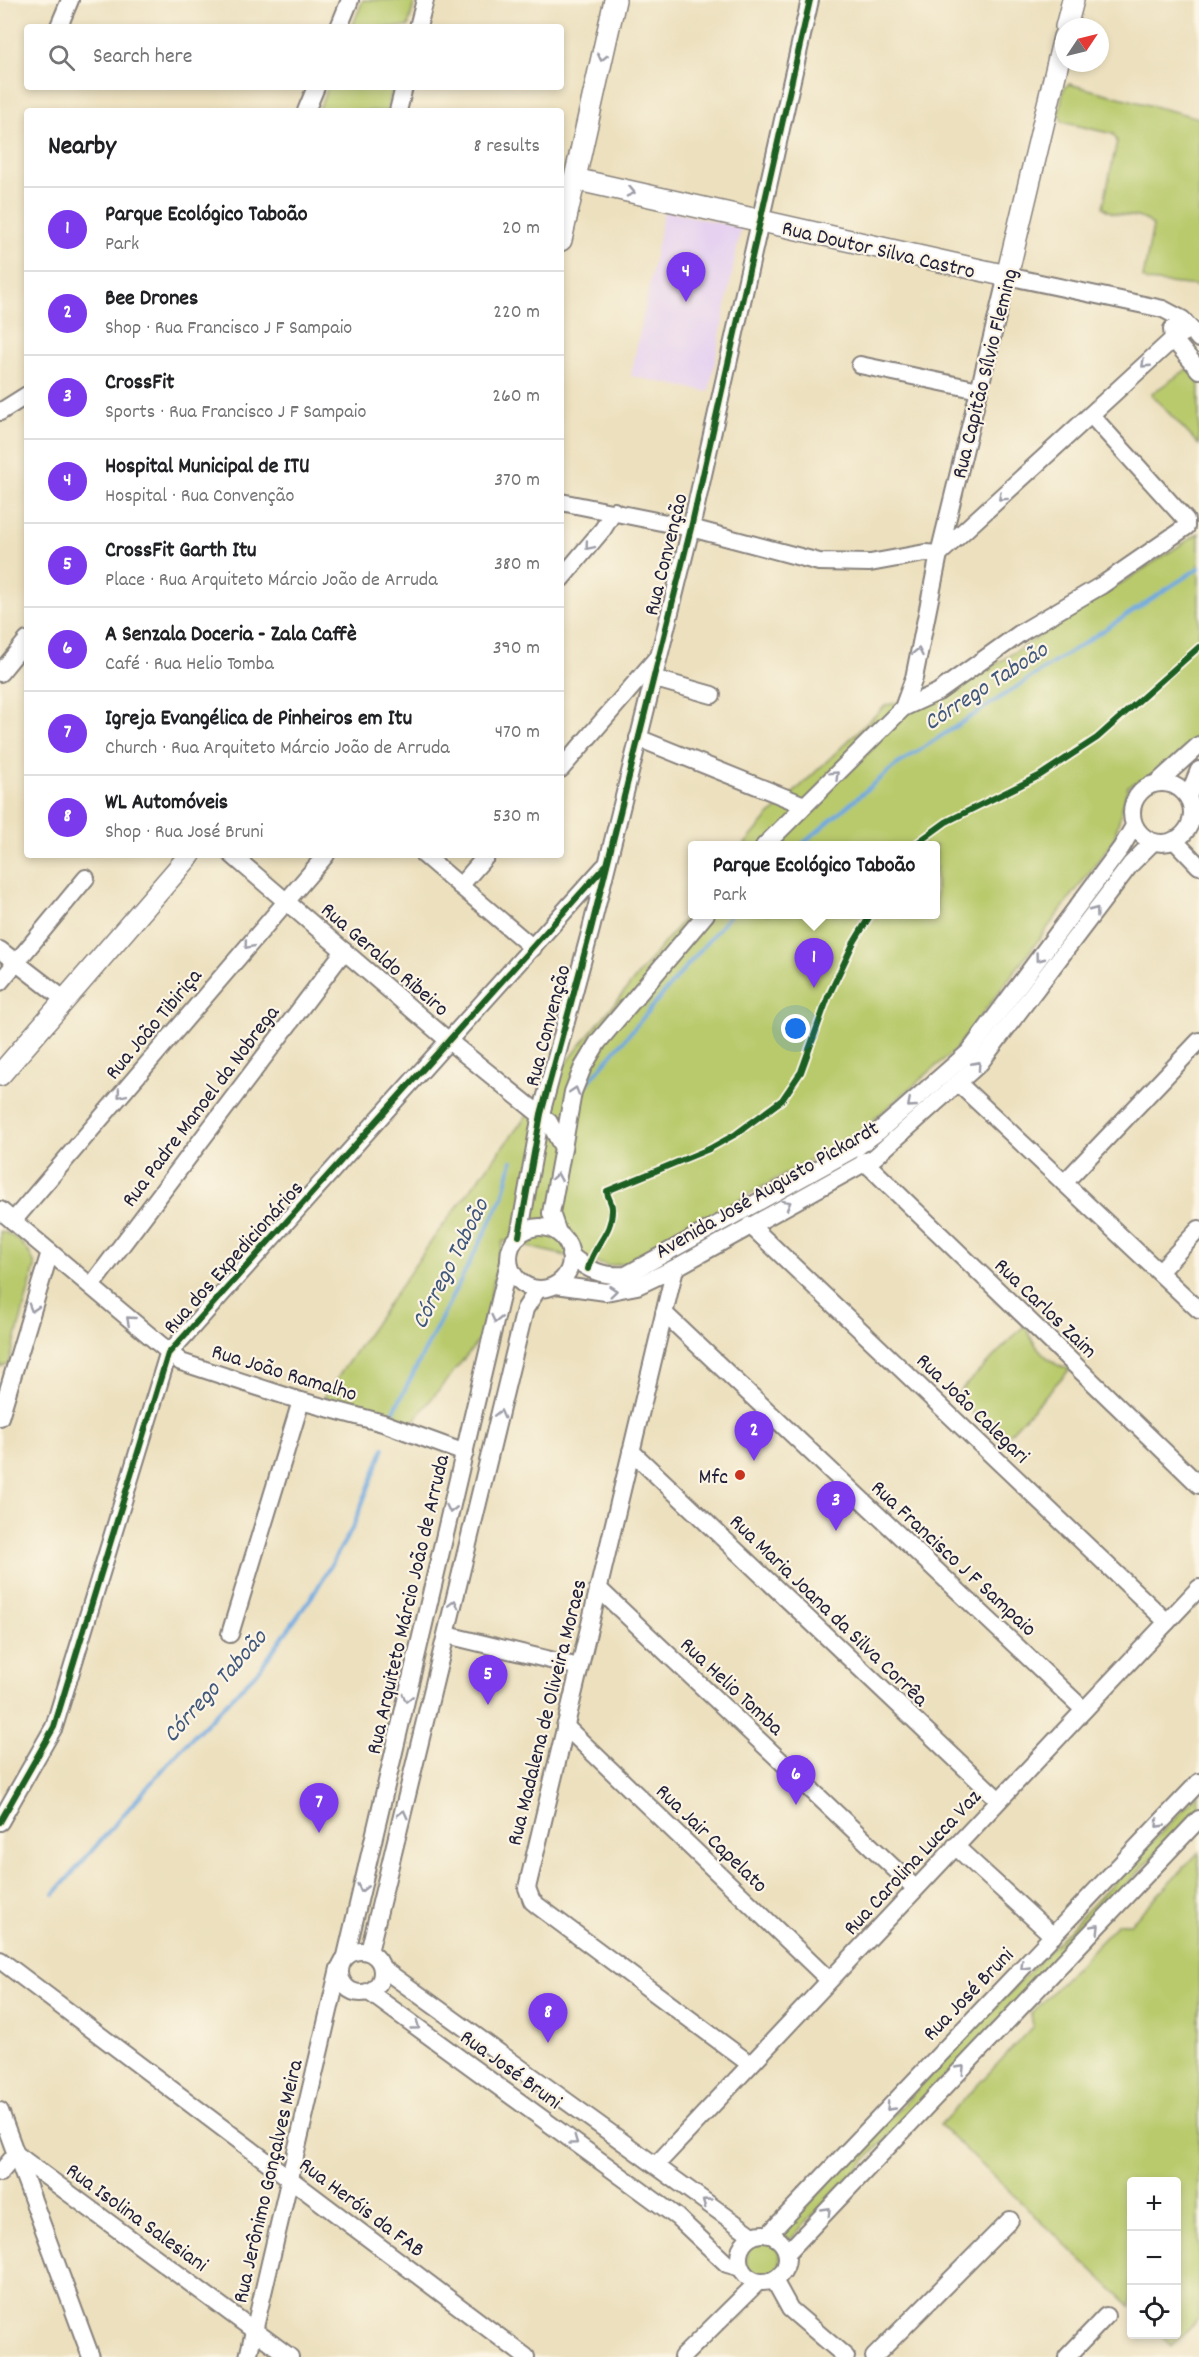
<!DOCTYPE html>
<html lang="en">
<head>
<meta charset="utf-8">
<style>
  body { margin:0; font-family:Dekko,sans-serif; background:#f2f2f2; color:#202124 }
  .controls { position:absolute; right:18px; bottom:18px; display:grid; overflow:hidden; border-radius:6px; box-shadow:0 3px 9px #0003 }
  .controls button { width:54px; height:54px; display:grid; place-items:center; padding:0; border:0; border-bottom:2px solid #e0e0e0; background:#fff; color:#202124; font:30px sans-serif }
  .compass { position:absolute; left:1055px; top:18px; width:54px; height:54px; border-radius:50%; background:#fff; box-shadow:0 3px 9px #0003; rotate:55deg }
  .you { position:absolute; left:796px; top:1029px; width:21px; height:21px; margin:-15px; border:4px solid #fff; border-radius:50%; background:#1a73e8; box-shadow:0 0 0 9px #1a73e833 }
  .badge { display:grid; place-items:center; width:39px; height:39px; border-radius:50%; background:#7c3aed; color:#fff; font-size:20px; font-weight:700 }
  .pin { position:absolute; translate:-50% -50px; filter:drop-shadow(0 2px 3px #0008) }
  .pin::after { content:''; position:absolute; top:32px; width:21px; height:18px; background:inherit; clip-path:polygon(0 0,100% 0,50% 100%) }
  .popup { position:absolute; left:688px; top:841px; width:252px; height:78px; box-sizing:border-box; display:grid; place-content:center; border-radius:6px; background:#fff; filter:drop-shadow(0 2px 4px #0005); font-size:20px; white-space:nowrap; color:#757577 }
  .popup b { font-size:22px; color:#202124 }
  .popup::after { content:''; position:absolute; left:50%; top:100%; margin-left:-12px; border:12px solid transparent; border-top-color:#fff }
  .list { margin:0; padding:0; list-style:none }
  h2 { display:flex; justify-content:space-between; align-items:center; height:78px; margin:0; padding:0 24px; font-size:26px }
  h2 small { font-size:20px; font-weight:400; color:#757577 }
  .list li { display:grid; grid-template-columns:39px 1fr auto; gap:18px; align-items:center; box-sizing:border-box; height:84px; padding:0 24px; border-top:2px solid #e0e0e0 }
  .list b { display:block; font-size:22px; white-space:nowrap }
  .list p { margin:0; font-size:20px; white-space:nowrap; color:#757577 }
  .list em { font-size:20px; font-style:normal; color:#757577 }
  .icon { flex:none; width:33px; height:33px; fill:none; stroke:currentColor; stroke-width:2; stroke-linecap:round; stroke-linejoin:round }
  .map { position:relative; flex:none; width:1199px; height:2357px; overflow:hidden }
  .search { position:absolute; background:#fff; box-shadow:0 3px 9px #0003; left:24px; top:24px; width:540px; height:66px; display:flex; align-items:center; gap:15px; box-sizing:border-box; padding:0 21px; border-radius:6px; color:#757577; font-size:22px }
  .panel { position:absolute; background:#fff; box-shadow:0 3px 9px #0003; left:24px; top:108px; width:540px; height:750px; border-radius:6px }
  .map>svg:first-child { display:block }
  .built { fill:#e6d2f0 }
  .green { fill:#b9ca6d; stroke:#6e7654; stroke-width:1.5 }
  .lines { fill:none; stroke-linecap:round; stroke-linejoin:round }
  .stream { stroke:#6fa9df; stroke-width:4 }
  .minor-casing { stroke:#87817c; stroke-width:20 }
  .major-casing { stroke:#87817c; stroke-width:24 }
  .minor { stroke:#fff; stroke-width:16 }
  .major { stroke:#fff; stroke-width:21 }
  .cycleway-casing { stroke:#fcf5e5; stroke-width:10 }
  .cycleway { stroke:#1b5e20; stroke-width:6 }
  .oneway { stroke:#9c9ca7 }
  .poi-dot { fill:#c8321e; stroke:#fcf5e5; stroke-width:2 }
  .labels { text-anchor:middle; stroke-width:4.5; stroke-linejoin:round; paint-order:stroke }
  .street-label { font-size:22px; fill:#22223b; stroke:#fcf5e5 }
  .poi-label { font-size:22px; fill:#22223b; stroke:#fcf5e5; text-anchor:end }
  .water-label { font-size:24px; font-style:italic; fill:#41587d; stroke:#fcf5e5 }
</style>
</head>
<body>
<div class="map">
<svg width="1199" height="2357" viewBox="0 0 1199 2357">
  <rect width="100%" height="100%" fill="#fcf5e5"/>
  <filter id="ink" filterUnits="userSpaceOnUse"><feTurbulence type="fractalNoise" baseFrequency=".0167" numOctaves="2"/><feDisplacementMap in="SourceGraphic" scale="12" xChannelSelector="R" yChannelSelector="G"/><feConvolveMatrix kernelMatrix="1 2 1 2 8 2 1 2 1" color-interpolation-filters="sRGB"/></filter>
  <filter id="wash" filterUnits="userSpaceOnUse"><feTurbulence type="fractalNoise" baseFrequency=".008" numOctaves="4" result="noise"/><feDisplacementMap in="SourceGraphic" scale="24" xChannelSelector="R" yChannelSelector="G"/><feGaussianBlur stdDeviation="1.35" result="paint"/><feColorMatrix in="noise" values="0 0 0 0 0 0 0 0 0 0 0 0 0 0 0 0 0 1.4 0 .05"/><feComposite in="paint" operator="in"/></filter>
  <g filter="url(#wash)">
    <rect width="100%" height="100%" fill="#ece0be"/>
    <polygon class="built" points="664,210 741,228 709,392 631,376"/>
    <g class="green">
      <polygon points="363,0 415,0 408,27 352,27"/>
      <path d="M1069 84 1199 118V286L1147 281 1143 278 1153 226C1141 211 1116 220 1103 207L1117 141 1113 134 1062 122 1059 113 1064 88Z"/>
      <polygon points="328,87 393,87 387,111 318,111"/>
      <polygon points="1199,361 1199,445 1151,394"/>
      <polygon points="1199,533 1199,734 1164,769 1128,786 1114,840 955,1050 859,1132 631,1262 609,1266 503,1241 481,1338 412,1423 324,1397 435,1236 579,1047 692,909 692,914 936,914 936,846 744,845 768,817 886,705 951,693"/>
      <path d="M0 1231C16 1234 32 1251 35 1267L9 1364 0 1367Z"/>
      <path d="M1025 1325C1031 1343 1051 1367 1070 1369L1002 1442 955 1396Z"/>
      <polygon points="1199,1793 1199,1808 787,2243 779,2235"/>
      <polygon points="1199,1852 1199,2318 1172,2346 1161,2335 1176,2334 1176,2182 1132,2182 1131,2307 940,2125 1033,2026 1031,2014 1118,1923 1131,1923"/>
      <circle cx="763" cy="2259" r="17"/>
    </g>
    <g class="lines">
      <g class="stream">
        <polyline points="800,846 895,766 1199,568"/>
        <polyline points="580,1092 731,914"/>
        <polyline points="394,1411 503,1197 512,1161"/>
        <polyline points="54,1894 179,1751 259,1670 315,1592 353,1527 384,1448"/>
      </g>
    </g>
  </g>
  <g filter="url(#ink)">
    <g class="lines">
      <g class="minor-casing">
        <g id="minor">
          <polyline points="59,26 70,0"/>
          <polyline points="339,27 350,0"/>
          <polyline points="418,27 425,0"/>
          <polyline points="306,111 316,87"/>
          <polyline points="398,111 404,87"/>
          <polyline points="1172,329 1173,339 1199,370"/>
          <polyline points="860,365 979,390"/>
          <polyline points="0,412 27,395"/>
          <polyline points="561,502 691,528 819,562 870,563 925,553 939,554"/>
          <polyline points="939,554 1173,339 1191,329"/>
          <polyline points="561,579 603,529 614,511"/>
          <polyline points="0,673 27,640"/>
          <polyline points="652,678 712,695"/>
          <polyline points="903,708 938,692 1022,632 1102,585 1186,527 1186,520 1091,415"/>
          <polyline points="638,738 804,805"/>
          <polyline points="561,769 655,660"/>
          <circle cx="1162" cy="813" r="30"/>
          <polyline points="1157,783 1199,745"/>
          <polyline points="1188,797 1199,770"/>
          <polyline points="1174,840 1199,866"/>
          <polyline points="764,846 903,708 914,678 939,554 1007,276 1163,309 1182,319 1199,339"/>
          <polyline points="232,855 450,1042 549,1122 563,1148 551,1213 558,1233"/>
          <polyline points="424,855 533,948"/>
          <polyline points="460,886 487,855"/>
          <polyline points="0,950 65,1000"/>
          <polyline points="0,982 86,878"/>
          <polyline points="958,1083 1199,1310"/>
          <polyline points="563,1148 573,1092 583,1067 598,1042 706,914"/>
          <polyline points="864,1161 1199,1485"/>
          <polyline points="1064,1183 1199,1041"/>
          <polyline points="0,1210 181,1362 301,1401 383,1423 465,1453"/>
          <polyline points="13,1221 326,855"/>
          <polyline points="750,1225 1167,1622"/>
          <circle cx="540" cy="1258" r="31"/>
          <polyline points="519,1236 541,1114 591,929 691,528 810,0"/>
          <path d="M570 1255C588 1270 602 1277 626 1275L856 1148 879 1131 969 1052 1121 848 1134 826"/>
          <polyline points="675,1268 527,1888 532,1901 538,1906 750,2064"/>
          <polyline points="1159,1272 1199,1229"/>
          <polyline points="556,1285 606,1292 637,1286 675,1268 875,1157 980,1063 1130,865 1153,842"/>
          <polyline points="91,1286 344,951"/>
          <polyline points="664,1313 1084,1710"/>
          <polyline points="0,1417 50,1252"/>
          <polyline points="631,1451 999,1800"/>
          <polyline points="598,1588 915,1888"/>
          <polyline points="230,1634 301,1401"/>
          <polyline points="447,1635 579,1667"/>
          <polyline points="565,1726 829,1980"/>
          <polyline points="0,1822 54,1727 168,1354 604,867"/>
          <polyline points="955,1846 1053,1936"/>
          <circle cx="361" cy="1972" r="21"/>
          <polyline points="369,1952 525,1309 538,1289"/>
          <polyline points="346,1956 509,1262"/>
          <polyline points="0,1960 526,2357"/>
          <polyline points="382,1968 753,2236"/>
          <polyline points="369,1992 677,2217 727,2264 741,2268"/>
          <polyline points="0,2111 91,2357"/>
          <polyline points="656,2165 1199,1588"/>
          <polyline points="0,2173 16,2154 290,2357"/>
          <circle cx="763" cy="2258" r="24"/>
          <polyline points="768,2235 1199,1782"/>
          <polyline points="787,2253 1199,1819"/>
          <polyline points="774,2280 790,2309 846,2357"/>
          <polyline points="248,2357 339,1968"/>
          <polyline points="682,2357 758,2282"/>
          <polyline points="874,2357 1010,2220"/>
          <polyline points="1067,2357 1106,2316"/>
        </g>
      </g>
      <g class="major-casing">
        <g id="major">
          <polyline points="1066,27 1073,0"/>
          <polyline points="574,179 1007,276 1064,37"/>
          <polyline points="561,240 615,0"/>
          <polyline points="0,1075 190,855"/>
        </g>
      </g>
      <use href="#minor" class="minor"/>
      <use href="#major" class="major"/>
      <g class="cycleway-casing">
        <g id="cycleway">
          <polyline points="913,846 946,822 1039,776 1097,738 1199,647"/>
          <polyline points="519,1236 541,1114 591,929 691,528 810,0"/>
          <path d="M588 1269C593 1245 613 1234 612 1208 612 1202 607 1197 607 1191L709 1149 736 1134 782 1100 801 1072 828 997 853 944 871 914"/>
          <polyline points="0,1822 54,1727 168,1354 605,866"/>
        </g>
      </g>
      <use href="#cycleway" class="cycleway"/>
    </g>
    <defs><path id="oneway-chevron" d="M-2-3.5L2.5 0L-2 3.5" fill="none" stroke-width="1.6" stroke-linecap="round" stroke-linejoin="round" transform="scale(1.5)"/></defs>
    <g class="oneway">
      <use href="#oneway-chevron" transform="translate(602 57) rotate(103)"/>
      <use href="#oneway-chevron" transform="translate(631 192) rotate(13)"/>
      <use href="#oneway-chevron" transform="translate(1145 364) rotate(137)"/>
      <use href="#oneway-chevron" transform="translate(1002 497) rotate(138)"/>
      <use href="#oneway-chevron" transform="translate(589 546) rotate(130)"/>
      <use href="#oneway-chevron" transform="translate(918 652) rotate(-79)"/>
      <use href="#oneway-chevron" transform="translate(835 775) rotate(-44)"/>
      <use href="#oneway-chevron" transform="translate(1095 911) rotate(-53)"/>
      <use href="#oneway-chevron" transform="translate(248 945) rotate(130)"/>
      <use href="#oneway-chevron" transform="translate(1039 958) rotate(127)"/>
      <use href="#oneway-chevron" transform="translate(977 1065) rotate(-48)"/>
      <use href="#oneway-chevron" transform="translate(575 1091) rotate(-73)"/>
      <use href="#oneway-chevron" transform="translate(121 1094) rotate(130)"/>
      <use href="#oneway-chevron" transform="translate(911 1104) rotate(139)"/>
      <use href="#oneway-chevron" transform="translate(557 1177) rotate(-80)"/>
      <use href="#oneway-chevron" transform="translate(787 1204) rotate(-29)"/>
      <use href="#oneway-chevron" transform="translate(613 1291) rotate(-6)"/>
      <use href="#oneway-chevron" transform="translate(33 1308) rotate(107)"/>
      <use href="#oneway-chevron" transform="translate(496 1319) rotate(103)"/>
      <use href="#oneway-chevron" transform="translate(130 1320) rotate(-139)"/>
      <use href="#oneway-chevron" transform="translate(500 1414) rotate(-76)"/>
      <use href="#oneway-chevron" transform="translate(451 1509) rotate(103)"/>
      <use href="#oneway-chevron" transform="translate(454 1604) rotate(-76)"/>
      <use href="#oneway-chevron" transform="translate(407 1698) rotate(103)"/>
      <use href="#oneway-chevron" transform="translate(403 1814) rotate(-76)"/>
      <use href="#oneway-chevron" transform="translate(1159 1824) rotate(134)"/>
      <use href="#oneway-chevron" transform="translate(362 1888) rotate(103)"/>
      <use href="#oneway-chevron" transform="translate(1096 1928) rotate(-46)"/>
      <use href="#oneway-chevron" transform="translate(1024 1966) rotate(134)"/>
      <use href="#oneway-chevron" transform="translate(416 2026) rotate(36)"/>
      <use href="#oneway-chevron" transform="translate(961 2069) rotate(-46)"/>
      <use href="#oneway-chevron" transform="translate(890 2107) rotate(134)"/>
      <use href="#oneway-chevron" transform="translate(574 2141) rotate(36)"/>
      <use href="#oneway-chevron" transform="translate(706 2202) rotate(-144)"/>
      <use href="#oneway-chevron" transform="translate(827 2211) rotate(-46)"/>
    </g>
  </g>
  <circle class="poi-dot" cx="740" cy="1475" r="6"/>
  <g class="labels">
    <g class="street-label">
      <text transform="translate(879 248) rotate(13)" y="8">Rua Doutor Silva Castro</text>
      <text transform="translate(983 373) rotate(-76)" y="8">Rua Capitão Sílvio Fleming</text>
      <text transform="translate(664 554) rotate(-76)" y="8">Rua Convenção</text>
      <text transform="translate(386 958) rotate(41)" y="8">Rua Geraldo Ribeiro</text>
      <text transform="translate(152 1023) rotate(-50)" y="8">Rua João Tibiriça</text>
      <text transform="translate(546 1025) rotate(-75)" y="8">Rua Convenção</text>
      <text transform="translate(199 1105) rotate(-53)" y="8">Rua Padre Manoel da Nobrega</text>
      <text transform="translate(766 1188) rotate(-30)" y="8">Avenida José Augusto Pickardt</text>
      <text transform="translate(232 1256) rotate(-48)" y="8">Rua dos Expedicionários</text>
      <text transform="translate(1047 1307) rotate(44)" y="8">Rua Carlos Zaim</text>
      <text transform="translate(285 1371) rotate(17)" y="8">Rua João Ramalho</text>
      <text transform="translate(974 1407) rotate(44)" y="8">Rua João Calegari</text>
      <text transform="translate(955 1557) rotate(43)" y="8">Rua Francisco J F Sampaio</text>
      <text transform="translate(406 1604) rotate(-77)" y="8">Rua Arquiteto Márcio João de Arruda</text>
      <text transform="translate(830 1609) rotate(44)" y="8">Rua Maria Joana da Silva Corrêa</text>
      <text transform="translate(733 1685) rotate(43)" y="8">Rua Helio Tomba</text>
      <text transform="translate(545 1712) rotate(-76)" y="8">Rua Madalena de Oliveira Moraes</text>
      <text transform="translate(713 1837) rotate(44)" y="8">Rua Jair Capelato</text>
      <text transform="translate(911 1861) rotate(-47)" y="8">Rua Carolina Lucca Vaz</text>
      <text transform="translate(967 1993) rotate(-46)" y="8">Rua José Bruni</text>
      <text transform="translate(512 2068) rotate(36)" y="8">Rua José Bruni</text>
      <text transform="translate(266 2181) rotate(-77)" y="8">Rua Jerônimo Gonçalves Meira</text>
      <text transform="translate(363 2206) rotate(37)" y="8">Rua Heróis da FAB</text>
      <text transform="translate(138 2216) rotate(36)" y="8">Rua Isolina Salesiani</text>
    </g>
    <g class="poi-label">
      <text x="728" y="1483">Mfc</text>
    </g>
    <g class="water-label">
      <text transform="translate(985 685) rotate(-33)" y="8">Córrego Taboão</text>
      <text transform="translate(449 1263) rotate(-63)" y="8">Córrego Taboão</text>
      <text transform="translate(214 1685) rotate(-48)" y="8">Córrego Taboão</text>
    </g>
  </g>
</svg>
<div class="controls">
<button>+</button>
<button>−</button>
<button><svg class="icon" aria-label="locate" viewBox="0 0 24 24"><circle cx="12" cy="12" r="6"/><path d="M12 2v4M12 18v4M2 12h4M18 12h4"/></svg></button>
</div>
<svg class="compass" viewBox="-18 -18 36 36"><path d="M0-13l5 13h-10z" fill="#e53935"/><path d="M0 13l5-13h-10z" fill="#757577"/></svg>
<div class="you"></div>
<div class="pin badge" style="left:814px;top:988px">1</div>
<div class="popup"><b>Parque Ecológico Taboão</b>Park</div>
<div class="pin badge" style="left:754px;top:1461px">2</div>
<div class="pin badge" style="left:836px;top:1531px">3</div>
<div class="pin badge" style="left:686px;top:302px">4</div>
<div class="pin badge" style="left:488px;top:1705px">5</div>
<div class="pin badge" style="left:796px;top:1805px">6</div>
<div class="pin badge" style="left:319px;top:1833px">7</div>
<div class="pin badge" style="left:548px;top:2043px">8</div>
<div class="search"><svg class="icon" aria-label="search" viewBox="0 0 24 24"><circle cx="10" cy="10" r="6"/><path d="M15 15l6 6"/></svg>Search here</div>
<section class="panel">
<h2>Nearby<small>8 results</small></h2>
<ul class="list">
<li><span class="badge">1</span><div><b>Parque Ecológico Taboão</b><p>Park</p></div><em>20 m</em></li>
<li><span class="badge">2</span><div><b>Bee Drones</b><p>Shop · Rua Francisco J F Sampaio</p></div><em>220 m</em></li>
<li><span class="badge">3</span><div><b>CrossFit</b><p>Sports · Rua Francisco J F Sampaio</p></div><em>260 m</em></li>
<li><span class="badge">4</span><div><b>Hospital Municipal de ITU</b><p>Hospital · Rua Convenção</p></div><em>370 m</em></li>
<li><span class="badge">5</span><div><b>CrossFit Garth Itu</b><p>Place · Rua Arquiteto Márcio João de Arruda</p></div><em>380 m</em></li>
<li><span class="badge">6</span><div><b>A Senzala Doceria - Zala Caffè</b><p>Café · Rua Helio Tomba</p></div><em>390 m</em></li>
<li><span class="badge">7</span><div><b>Igreja Evangélica de Pinheiros em Itu</b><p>Church · Rua Arquiteto Márcio João de Arruda</p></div><em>470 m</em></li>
<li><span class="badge">8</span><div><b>WL Automóveis</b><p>Shop · Rua José Bruni</p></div><em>530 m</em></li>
</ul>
</section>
</div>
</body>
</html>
